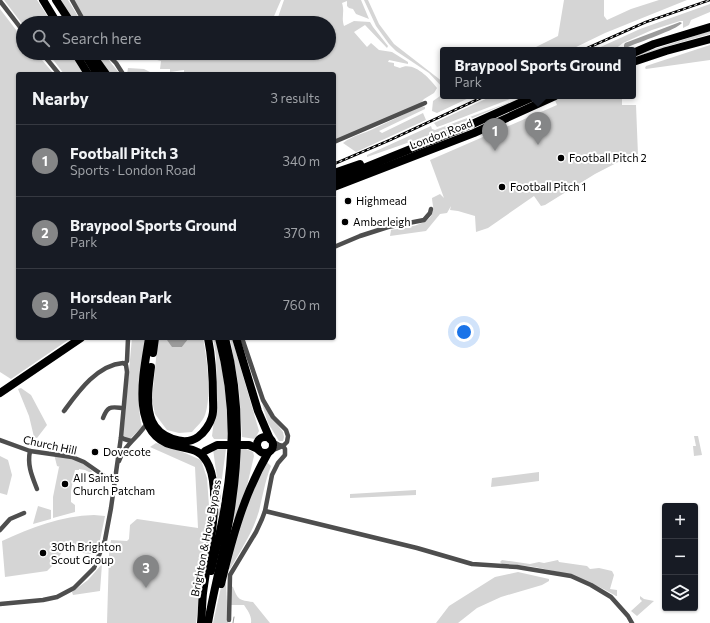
<!DOCTYPE html>
<html lang="en">
<head>
<meta charset="utf-8">
<style>
  body { margin:0; font-family:Commissioner,sans-serif; background:#242831; color:#f1f3f6 }
  .controls { position:absolute; right:12px; bottom:12px; display:grid; overflow:hidden; border-radius:4px; box-shadow:0 1px 3px #0004 }
  .controls button { width:36px; height:36px; display:grid; place-items:center; padding:0; border:0; border-bottom:1px solid #363941; background:#171b24; color:#f1f3f6; font:20px sans-serif }
  .you { position:absolute; left:464px; top:332px; width:14px; height:14px; margin:-10px; border:3px solid #fff; border-radius:50%; background:#1a73e8; box-shadow:0 0 0 6px #1a73e833 }
  .badge { display:grid; place-items:center; width:26px; height:26px; border-radius:50%; background:#858687; color:#fff; font-size:13px; font-weight:700 }
  .pin { position:absolute; translate:-50% -33px; filter:drop-shadow(0 1px 2px #0008) }
  .pin::after { content:''; position:absolute; top:21px; width:14px; height:12px; background:inherit; clip-path:polygon(0 0,100% 0,50% 100%) }
  .popup { position:absolute; left:440px; top:47px; width:196px; height:52px; box-sizing:border-box; display:grid; place-content:center; border-radius:4px; background:#171b24; filter:drop-shadow(0 1px 3px #0005); font-size:13px; white-space:nowrap; color:#9ea1a6 }
  .popup b { font-size:15px; color:#f1f3f6 }
  .popup::after { content:''; position:absolute; left:50%; top:100%; margin-left:-8px; border:8px solid transparent; border-top-color:#171b24 }
  .list { margin:0; padding:0; list-style:none }
  h2 { display:flex; justify-content:space-between; align-items:center; height:52px; margin:0; padding:0 16px; font-size:17px }
  h2 small { font-size:13px; font-weight:400; color:#9ea1a6 }
  .list li { display:grid; grid-template-columns:26px 1fr auto; gap:12px; align-items:center; box-sizing:border-box; height:72px; padding:0 16px; border-top:1px solid #363941 }
  .list b { display:block; font-size:15px; white-space:nowrap }
  .list p { margin:0; font-size:13px; white-space:nowrap; color:#9ea1a6 }
  .list em { font-size:13px; font-style:normal; color:#9ea1a6 }
  .icon { flex:none; width:22px; height:22px; fill:none; stroke:currentColor; stroke-width:2; stroke-linecap:round; stroke-linejoin:round }
  .map { position:relative; flex:none; width:710px; height:623px; overflow:hidden }
  .search { position:absolute; background:#171b24; box-shadow:0 1px 3px #0004; left:16px; top:16px; width:320px; height:44px; display:flex; align-items:center; gap:10px; box-sizing:border-box; padding:0 14px; border-radius:22px; color:#9ea1a6; font-size:15px }
  .panel { position:absolute; background:#171b24; box-shadow:0 1px 3px #0004; left:16px; top:72px; width:320px; height:268px; border-radius:4px }
  .map>svg:first-child { display:block }
  .green { fill:#d5d5d5 }
  .water { fill:#9c9c9c }
  .lines { fill:none; stroke-linecap:round; stroke-linejoin:round }
  .stream { stroke:#9c9c9c; stroke-width:1 }
  .street { stroke:#4e4e4e; stroke-width:4.5 }
  .highway { stroke:#000; stroke-width:8 }
  .rail-casing { stroke:#000; stroke-width:2.5 }
  .rail { stroke:#fff; stroke-width:1; stroke-dasharray:3; stroke-linecap:butt }
  .poi-dot { fill:#000; stroke:#fff; stroke-width:1.5 }
  .labels { text-anchor:middle; stroke-width:4; stroke-linejoin:round; paint-order:stroke }
  .street-label { font-size:11px; fill:#000; stroke:#fff }
  .poi-label { font-size:11px; fill:#000; stroke:#fff; text-anchor:start }
</style>
</head>
<body>
<div class="map">
<svg width="710" height="623" viewBox="0 0 710 623">
  <rect width="100%" height="100%" fill="#fff"/>
  <g class="green">
    <polygon points="4,0 37,0 52,23 23,23 23,25"/>
    <polygon points="59,0 68,0 82,23 75,23"/>
    <polygon points="74,0 281,0 271,23 88,23"/>
    <path d="M284 0H361L369 19 356 14 353 9 349 8 347 6V1L342 3C345 12 341 17 344 26L354 21 370 22 373 27 388 46 387 48 365 25 354 32 367 47 371 43 379 50 392 52 408 62V64L389 60 388 62 394 63V66L400 68C414 61 429 78 437 88L434 93 424 99 419 105 334 141V74H184V70L170 72V69H160L161 61 157 60 155 56 150 53H329V23H276Z"/>
    <polygon points="364,0 368,0 379,24 394,44 443,82 443,88 429,73 396,51 389,44 376,26"/>
    <polygon points="564,0 604,0 604,16 607,20 631,9 659,0 687,0 605,33 570,50 530,50 558,36"/>
    <polygon points="710,4 710,12 691,20 689,25 683,28 683,21 680,21 652,30 623,43 614,50 594,50 640,29"/>
    <polygon points="0,9 23,39 23,53 36,53 54,74 18,74 18,338 71,338 11,379 0,372"/>
    <polygon points="710,31 710,34 665,47 633,58 633,56"/>
    <polygon points="710,45 710,60 646,69 645,68 646,66"/>
    <polygon points="48,53 71,53 84,74 64,74"/>
    <polygon points="95,53 103,53 120,74 110,74"/>
    <polygon points="128,68 144,69 154,74 127,74"/>
    <polygon points="443,94 443,96 473,96 437,113 432,111 433,101"/>
    <polygon points="492,96 518,96 443,125 437,127 434,123"/>
    <path d="M563 96H622V105H636L638 155H626L624 159 595 174 545 205 541 206 534 196 488 228 476 232 475 216 458 211 450 210 451 206 447 213 440 214 426 231 390 236 391 230C402 228 431 226 433 211 434 208 432 202 432 198L440 194 444 198 430 160 557 105 555 100Z"/>
    <polygon points="515,100 447,129 367,157 367,155 431,126 432,129 435,130"/>
    <path d="M421 106 425 107V109L379 131 382 133 423 113 426 120 356 152 343 143C353 135 364 134 375 128 391 121 406 113 421 106Z"/>
    <path d="M132 338H146C142 367 135 398 142 427L130 439 125 438 123 435Z"/>
    <path d="M158 338H167V340L182 347 189 338H203C207 358 212 397 205 415 203 421 196 427 192 432L179 433 167 430 155 414 152 400Z"/>
    <path d="M213 338H216C223 369 229 408 227 439H214L212 436 217 397 216 356Z"/>
    <polygon points="230,338 232,338 259,431 255,439 242,437 239,389"/>
    <polygon points="21,388 31,395 47,425 37,438 34,437 29,416 18,389"/>
    <polygon points="262,404 283,432 284,437 283,441 279,441 268,423"/>
    <polygon points="694,436 698,436 702,455 694,456 693,446 696,446"/>
    <polygon points="156,443 185,453 201,460 207,478 209,506 208,533 196,623 107,623 109,554 111,540 127,541 129,539 130,525 137,519 198,528 195,467 150,447"/>
    <polygon points="213,449 226,449 222,478 220,514 218,516 217,478"/>
    <polygon points="240,449 246,449 253,452 254,456 247,486 235,520 232,521"/>
    <path d="M54 454C69 457 81 460 92 471L91 473 85 470 79 469V470H75L71 491V502L75 505V512L53 518V497L59 467H60L57 466Z"/>
    <polygon points="0,456 8,460 12,475 7,495 0,493"/>
    <path d="M266 461 271 466C265 481 263 495 259 511 253 532 241 550 230 569L227 568 240 522Z"/>
    <polygon points="539,472 539,481 491,487 492,478"/>
    <polygon points="416,490 416,495 350,498 350,494"/>
    <polygon points="38,506 51,510 51,519 33,524"/>
    <path d="M94 515 105 516 97 555 63 550 56 562 47 571 5 577 2 541C32 527 61 516 94 515Z"/>
    <path d="M502 560 530 564 539 562 544 563 558 560 559 562 587 566 590 569 599 568 612 571 614 575 610 589 617 590V596H616C583 576 541 565 502 564L500 562Z"/>
    <polygon points="102,564 100,591 73,595 72,592 88,580"/>
    <polygon points="518,572 549,579 549,581 542,585 501,597 477,608 458,623 436,623 449,606 495,577"/>
    <polygon points="223,578 226,582 228,623 213,623"/>
    <path d="M231 586 233 587C238 600 239 600 253 602L270 623H251C252 616 248 611 244 605H231Z"/>
    <polygon points="640,596 644,599 654,601 637,616 631,611 642,601 640,599"/>
  </g>
  <g class="water">
    <path d="M680 22 682 23C676 30 639 42 628 47H624V45L625 43Z"/>
    <polygon points="167,338 189,338 182,347 172,347 167,340"/>
  </g>
  <g class="lines">
    <polyline class="stream" points="233,623 234,617"/>
    <g class="street">
      <polyline points="72,0 85,23"/>
      <polyline points="0,1 23,31"/>
      <polyline points="42,53 59,74"/>
      <polyline points="106,53 116,63 123,74"/>
      <polyline points="334,142 425,103"/>
      <polyline points="334,247 360,236 388,227 424,220 430,213 431,209"/>
      <polyline points="242,338 263,400 273,417 286,430 288,436 287,442 283,446 271,451"/>
      <polyline points="125,364 127,361 128,338"/>
      <path d="M103 418C108 405 111 407 123 408"/>
      <polyline points="121,437 124,439 131,441"/>
      <polyline points="0,440 30,451 72,457 84,462 107,478 115,480"/>
      <polyline points="272,441 279,445 283,446"/>
      <path d="M30 451C27 465 32 476 37 489"/>
      <path d="M119 461C125 444 138 438 147 423"/>
      <polyline points="265,511 417,548 472,564 517,567 571,576 591,585 611,597 628,616 632,623"/>
      <polyline points="0,530 10,519 24,513"/>
      <path d="M0 604 43 600 57 597 74 588 94 568 105 540 111 508 121 437 127 372 126 365 123 363C97 365 78 392 64 411"/>
      <polyline points="229,620 230,575 256,532 262,519 265,511 272,475 278,463 285,455 285,449 283,446"/>
    </g>
    <g class="highway">
      <polyline points="43,0 57,23"/>
      <polyline points="56,0 71,23"/>
      <polyline points="75,53 88,74"/>
      <polyline points="84,53 97,74"/>
      <polyline points="91,53 106,74"/>
      <polyline points="633,53 654,44 710,27"/>
      <polyline points="633,62 666,51 710,39"/>
      <polyline points="334,173 360,164"/>
      <polyline points="334,180 470,125 535,96"/>
      <polyline points="334,187 474,133 555,96"/>
      <path d="M149 338C144 371 129 433 172 445 189 450 201 447 209 466 222 496 207 560 203 593 202 603 202 613 201 623"/>
      <polyline points="236,338 258,411 270,439"/>
      <polyline points="153,353 155,338"/>
      <path d="M151 367C149 384 145 404 152 421 159 437 184 447 198 437 204 433 210 424 212 417 214 411 213 404 213 399 213 378 212 358 208 338"/>
      <polyline points="0,393 81,338"/>
      <circle cx="265" cy="445" r="8"/>
      <polyline points="205,451 217,445 249,445 258,449"/>
      <path d="M211 571C216 547 223 523 226 499 235 446 233 390 219 338"/>
      <path d="M221 584C232 538 244 494 268 453"/>
      <path d="M208 623C215 582 227 542 232 501 240 446 239 392 225 338"/>
    </g>
    <g class="rail-casing">
      <g id="rail">
        <polyline points="583,50 646,22 710,0"/>
        <polyline points="334,164 390,140 485,96"/>
      </g>
    </g>
    <use href="#rail" class="rail"/>
  </g>
  <g class="poi-dot">
    <circle cx="561" cy="158" r="4"/>
    <circle cx="502" cy="187" r="4"/>
    <circle cx="348" cy="201" r="4"/>
    <circle cx="345" cy="222" r="4"/>
    <circle cx="95" cy="452" r="4"/>
    <circle cx="65" cy="484" r="4"/>
    <circle cx="43" cy="553" r="4"/>
  </g>
  <g class="labels">
    <g class="street-label">
      <text transform="translate(441 134) rotate(-21)" y="4">London Road</text>
      <text transform="translate(50 445) rotate(12)" y="4">Church Hill</text>
      <text transform="translate(206 538) rotate(-79)" y="4">Brighton &amp; Hove Bypass</text>
    </g>
    <g class="poi-label">
      <text x="569" y="162">Football Pitch 2</text>
      <text x="510" y="191">Football Pitch 1</text>
      <text x="356" y="205">Highmead</text>
      <text x="353" y="226">Amberleigh</text>
      <text x="103" y="456">Dovecote</text>
      <text x="73" y="482">All Saints<tspan x="73" dy="13">Church Patcham</tspan></text>
      <text x="51" y="551">30th Brighton<tspan x="51" dy="13">Scout Group</tspan></text>
    </g>
  </g>
</svg>
<div class="controls">
<button>+</button>
<button>−</button>
<button><svg class="icon" aria-label="layers" viewBox="0 0 24 24"><path d="M12 4l9 5-9 5-9-5zM3 14l9 5 9-5"/></svg></button>
</div>
<div class="you"></div>
<div class="pin badge" style="left:495px;top:151px">1</div>
<div class="pin badge" style="left:538px;top:145px">2</div>
<div class="popup"><b>Braypool Sports Ground</b>Park</div>
<div class="pin badge" style="left:146px;top:588px">3</div>
<div class="search"><svg class="icon" aria-label="search" viewBox="0 0 24 24"><circle cx="10" cy="10" r="6"/><path d="M15 15l6 6"/></svg>Search here</div>
<section class="panel">
<h2>Nearby<small>3 results</small></h2>
<ul class="list">
<li><span class="badge">1</span><div><b>Football Pitch 3</b><p>Sports · London Road</p></div><em>340 m</em></li>
<li><span class="badge">2</span><div><b>Braypool Sports Ground</b><p>Park</p></div><em>370 m</em></li>
<li><span class="badge">3</span><div><b>Horsdean Park</b><p>Park</p></div><em>760 m</em></li>
</ul>
</section>
</div>
</body>
</html>
